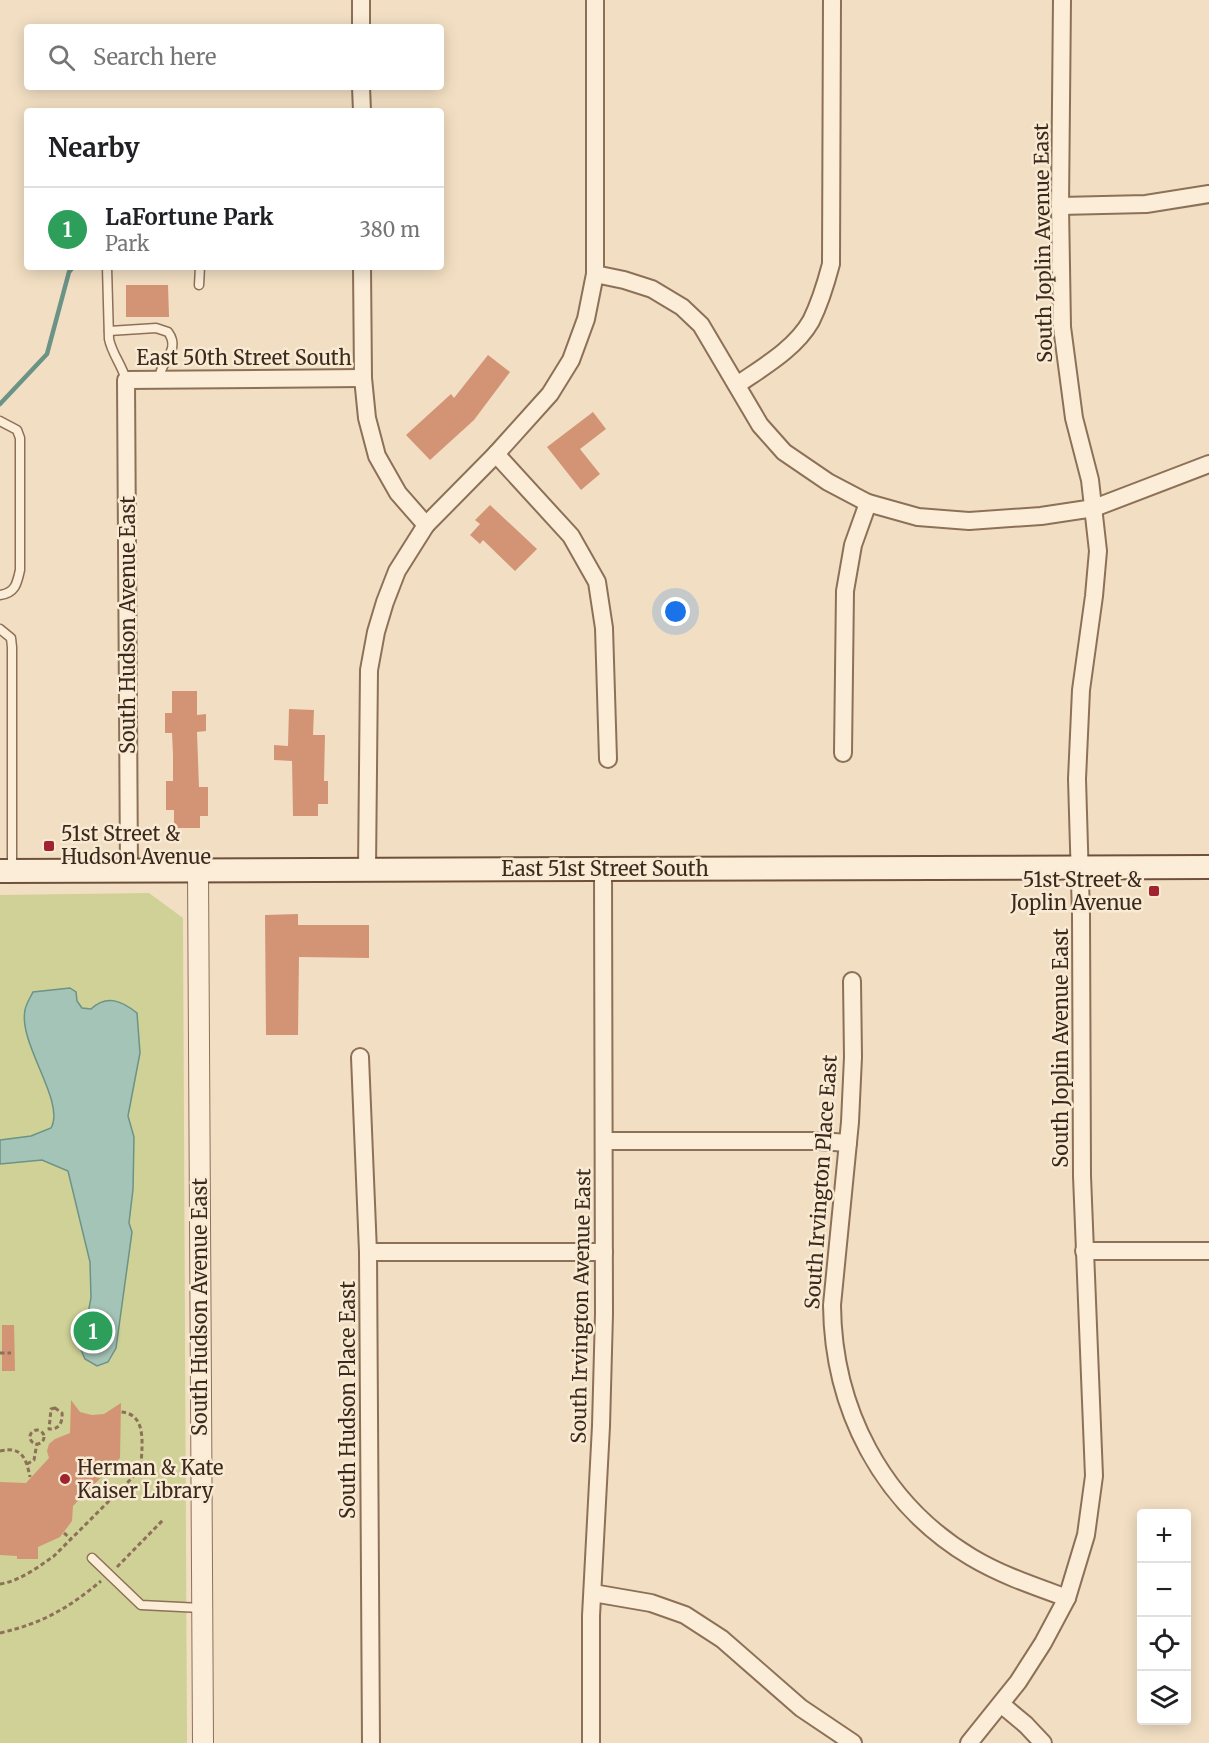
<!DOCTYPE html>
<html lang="en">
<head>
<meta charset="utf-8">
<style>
  body { margin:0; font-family:Merriweather,serif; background:#f2f2f2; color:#202124 }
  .controls { position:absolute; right:18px; bottom:18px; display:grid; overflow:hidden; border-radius:6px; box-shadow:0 3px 15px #0003 }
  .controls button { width:54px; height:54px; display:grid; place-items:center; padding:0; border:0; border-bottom:2px solid #e0e0e0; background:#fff; color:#202124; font:30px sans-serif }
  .you { position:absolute; left:676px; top:612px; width:21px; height:21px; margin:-15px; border:4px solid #fff; border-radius:50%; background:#1a73e8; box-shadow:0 0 0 9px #1a73e833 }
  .badge { display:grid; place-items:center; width:39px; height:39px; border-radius:50%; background:#a1232f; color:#fff; font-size:20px; font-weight:700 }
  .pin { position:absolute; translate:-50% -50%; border:3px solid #fff; box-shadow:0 2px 6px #0006 }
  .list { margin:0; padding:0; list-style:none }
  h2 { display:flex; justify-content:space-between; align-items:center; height:78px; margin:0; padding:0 24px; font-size:26px }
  h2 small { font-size:20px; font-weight:400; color:#757577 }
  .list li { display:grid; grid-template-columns:39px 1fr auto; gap:18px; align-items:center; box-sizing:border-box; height:84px; padding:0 24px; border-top:2px solid #e0e0e0 }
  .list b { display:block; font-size:22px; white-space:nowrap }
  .list p { margin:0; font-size:20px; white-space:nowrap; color:#757577 }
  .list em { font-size:20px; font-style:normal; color:#757577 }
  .icon { flex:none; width:33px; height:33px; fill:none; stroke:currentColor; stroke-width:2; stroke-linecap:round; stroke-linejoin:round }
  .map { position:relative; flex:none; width:1209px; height:1743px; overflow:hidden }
  .search { position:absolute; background:#fff; box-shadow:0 3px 15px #0003; left:24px; top:24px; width:420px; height:66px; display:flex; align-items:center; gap:15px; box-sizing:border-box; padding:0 21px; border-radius:6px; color:#757577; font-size:22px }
  .panel { position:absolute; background:#fff; box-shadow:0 3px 15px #0003; left:24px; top:108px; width:420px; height:162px; border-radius:6px }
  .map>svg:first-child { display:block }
  .green { fill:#cfd196 }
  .water { fill:#a5c4b8; stroke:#6b9386; stroke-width:1.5 }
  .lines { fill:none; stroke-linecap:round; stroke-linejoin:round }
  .stream { stroke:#6b9386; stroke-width:4.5 }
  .building { fill:#d39476 }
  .service-casing { stroke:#8d7058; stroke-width:11 }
  .minor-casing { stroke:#8d7058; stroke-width:20 }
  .tertiary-casing { stroke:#8d7058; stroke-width:22 }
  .secondary-casing { stroke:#6f513b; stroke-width:26 }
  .path { stroke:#8d7058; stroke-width:3; stroke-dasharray:4.5 3; stroke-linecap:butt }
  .service { stroke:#fbedd7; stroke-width:8 }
  .minor { stroke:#fbedd7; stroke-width:16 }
  .tertiary { stroke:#fbedd7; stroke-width:20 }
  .secondary { stroke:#fbedd7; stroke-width:22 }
  .poi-dot { fill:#a1232f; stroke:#f8ead3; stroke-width:2 }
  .labels { text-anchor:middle; stroke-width:5; stroke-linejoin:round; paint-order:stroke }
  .street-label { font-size:20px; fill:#3c291d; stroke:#f8ead3 }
  .poi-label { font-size:20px; fill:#3c291d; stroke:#f8ead3; text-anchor:start }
</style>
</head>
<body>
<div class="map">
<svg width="1209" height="1743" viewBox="0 0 1209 1743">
  <rect width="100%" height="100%" fill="#f2dfc3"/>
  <polygon class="green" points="149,893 183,918 187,1743 0,1743 0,895"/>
  <path class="water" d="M70 988 76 992 77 1001 82 1008 91 1009C107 994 122 1001 137 1013L140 1053 128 1116 134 1137 133 1189 129 1223 132 1232 116 1348 108 1362 97 1366 85 1359 81 1350 91 1298 90 1262 68 1171 42 1160 0 1164V1140L31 1136 51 1128C66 1102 18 1044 25 1010 26 1004 30 998 33 992Z"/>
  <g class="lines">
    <polyline class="stream" points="0,404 47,354 69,272 73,267"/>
  </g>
  <g class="building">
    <polygon points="126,285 168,285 169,317 126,317"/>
    <polygon points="488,355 510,372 474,420 430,460 406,435 451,394 454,398"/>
    <polygon points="593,412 606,429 580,449 600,474 581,490 547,447"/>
    <polygon points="490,505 537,549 515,571 483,540 480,544 470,535 480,524 475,520"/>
    <polygon points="172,691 197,691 197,715 206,714 206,731 197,732 199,787 208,787 208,816 200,816 200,828 174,828 174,810 166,810 166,781 173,781 173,755 172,733 165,733 165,713 172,713"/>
    <polygon points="289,709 314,710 313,735 325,735 324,781 328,781 328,804 318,804 318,816 293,816 292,761 274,760 274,745 288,746"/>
    <polygon points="298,914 298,925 369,925 369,958 299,957 298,1035 266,1035 265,915"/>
    <polygon points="2,1325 14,1325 15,1371 2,1371"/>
    <polygon points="71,1400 80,1412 92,1415 104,1414 121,1403 120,1458 73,1506 72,1521 60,1537 38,1547 38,1559 17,1559 17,1556 0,1555 0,1482 26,1483 49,1458 47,1451 49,1444 55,1439 70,1433"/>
  </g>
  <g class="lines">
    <g class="service-casing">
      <g id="service">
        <path d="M107 267 109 339C112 354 122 365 126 380"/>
        <polyline points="199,285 200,267"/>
        <path d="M109 331 156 328 168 332C182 351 159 361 159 380"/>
        <path d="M0 421 17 430 20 438V570C17 584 15 593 0 595"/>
        <polyline points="0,629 11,638 12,647 12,869"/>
        <polyline points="92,1558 141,1605 201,1608"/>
      </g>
    </g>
    <g class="minor-casing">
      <g id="minor">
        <polyline points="361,0 361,27"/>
        <polyline points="361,87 362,111"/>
        <polyline points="1060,206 1146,204 1209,194"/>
        <polyline points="362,267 363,378 367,418 377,456 398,493 426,525"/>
        <polyline points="595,274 624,280 652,289 682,307 701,325 760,425 784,452 828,482 868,503 918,517 969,521 1041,516 1094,508 1209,464"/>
        <path d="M737 385C763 367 795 349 811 321 820 303 826 283 831 264L832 0"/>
        <polyline points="496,454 571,536 597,582 604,628 608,759"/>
        <polyline points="843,753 845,591 853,545 868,503"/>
        <polyline points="367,869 369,670 376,632 385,602 397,571 426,525 496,454 550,394 571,360 586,319 595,274 595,0"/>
        <polyline points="129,871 126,380 363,378"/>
        <path d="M852 981 853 1057 850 1122 832 1305C833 1408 881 1503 971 1557 1001 1575 1034 1586 1067 1598"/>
        <polyline points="360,1057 368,1252 371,1743"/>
        <polyline points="605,1141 819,1141 848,1143"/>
        <polyline points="1084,1251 1209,1251"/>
        <polyline points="368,1252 604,1252"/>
        <polyline points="593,1593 651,1603 685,1615 722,1639 801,1708 853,1743"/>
        <polyline points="1001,1704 1026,1725 1043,1743"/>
        <polyline points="591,1743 591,1616 601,1426 604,1314 603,869"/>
        <polyline points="969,1743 1018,1682 1043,1643 1067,1598 1086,1535 1094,1476 1082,1176 1081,915 1077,779 1081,690 1094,596 1098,551 1090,480 1074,418 1062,327 1060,206 1062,0"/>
      </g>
    </g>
    <g class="tertiary-casing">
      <polyline id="tertiary" points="198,870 203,1743"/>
    </g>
    <g class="secondary-casing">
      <polyline id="secondary" points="0,871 1209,867"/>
    </g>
    <g class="path">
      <polyline points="0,1353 11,1353"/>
      <path d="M55 1408 62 1413C63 1422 59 1430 49 1429L51 1409Z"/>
      <circle cx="37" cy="1437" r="7"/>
      <path d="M0 1451C22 1446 26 1458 30 1477"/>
      <polyline points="27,1464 34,1460 37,1443"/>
      <polyline points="64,1533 71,1539"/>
      <polyline points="117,1567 164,1519"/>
      <path d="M0 1584C20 1581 38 1567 54 1556L141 1469C141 1449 149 1414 121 1412"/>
      <path d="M0 1633C43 1623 67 1609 101 1581"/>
    </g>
    <use href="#service" class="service"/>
    <use href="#minor" class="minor"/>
    <use href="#tertiary" class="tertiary"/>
    <use href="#secondary" class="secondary"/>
  </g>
  <g class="poi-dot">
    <rect x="43" y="840" width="12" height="12" rx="3"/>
    <rect x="1148" y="885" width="12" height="12" rx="3"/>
    <circle cx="65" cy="1479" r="6"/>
  </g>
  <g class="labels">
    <g class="street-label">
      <text transform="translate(1043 243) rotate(-91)" y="7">South Joplin Avenue East</text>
      <text x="244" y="365">East 50th Street South</text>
      <text transform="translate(128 625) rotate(-90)" y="7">South Hudson Avenue East</text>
      <text x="605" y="876">East 51st Street South</text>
      <text transform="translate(1061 1048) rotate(-90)" y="7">South Joplin Avenue East</text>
      <text transform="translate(821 1182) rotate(-86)" y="7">South Irvington Place East</text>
      <text transform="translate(581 1306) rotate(-89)" y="7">South Irvington Avenue East</text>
      <text transform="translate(200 1307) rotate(-90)" y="7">South Hudson Avenue East</text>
      <text transform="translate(348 1400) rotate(-90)" y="7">South Hudson Place East</text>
    </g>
    <g class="poi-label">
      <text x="61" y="841">51st Street &amp;<tspan x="61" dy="23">Hudson Avenue</tspan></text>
      <text x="1142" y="887" text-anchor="end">51st Street &amp;<tspan x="1142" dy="23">Joplin Avenue</tspan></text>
      <text x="77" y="1475">Herman &amp; Kate<tspan x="77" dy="23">Kaiser Library</tspan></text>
    </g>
  </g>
</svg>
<div class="controls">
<button>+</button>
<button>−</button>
<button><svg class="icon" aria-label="locate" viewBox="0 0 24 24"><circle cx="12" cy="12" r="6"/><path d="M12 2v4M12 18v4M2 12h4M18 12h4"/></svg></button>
<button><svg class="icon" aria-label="layers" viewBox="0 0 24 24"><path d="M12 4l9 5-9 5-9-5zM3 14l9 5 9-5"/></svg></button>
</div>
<div class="you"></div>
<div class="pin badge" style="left:93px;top:1331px;background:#2e9e5b">1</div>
<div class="search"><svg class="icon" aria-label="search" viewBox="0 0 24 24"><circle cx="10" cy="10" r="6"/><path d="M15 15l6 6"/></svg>Search here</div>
<section class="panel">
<h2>Nearby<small></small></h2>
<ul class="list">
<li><span class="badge" style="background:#2e9e5b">1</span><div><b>LaFortune Park</b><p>Park</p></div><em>380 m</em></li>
</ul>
</section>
</div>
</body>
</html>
